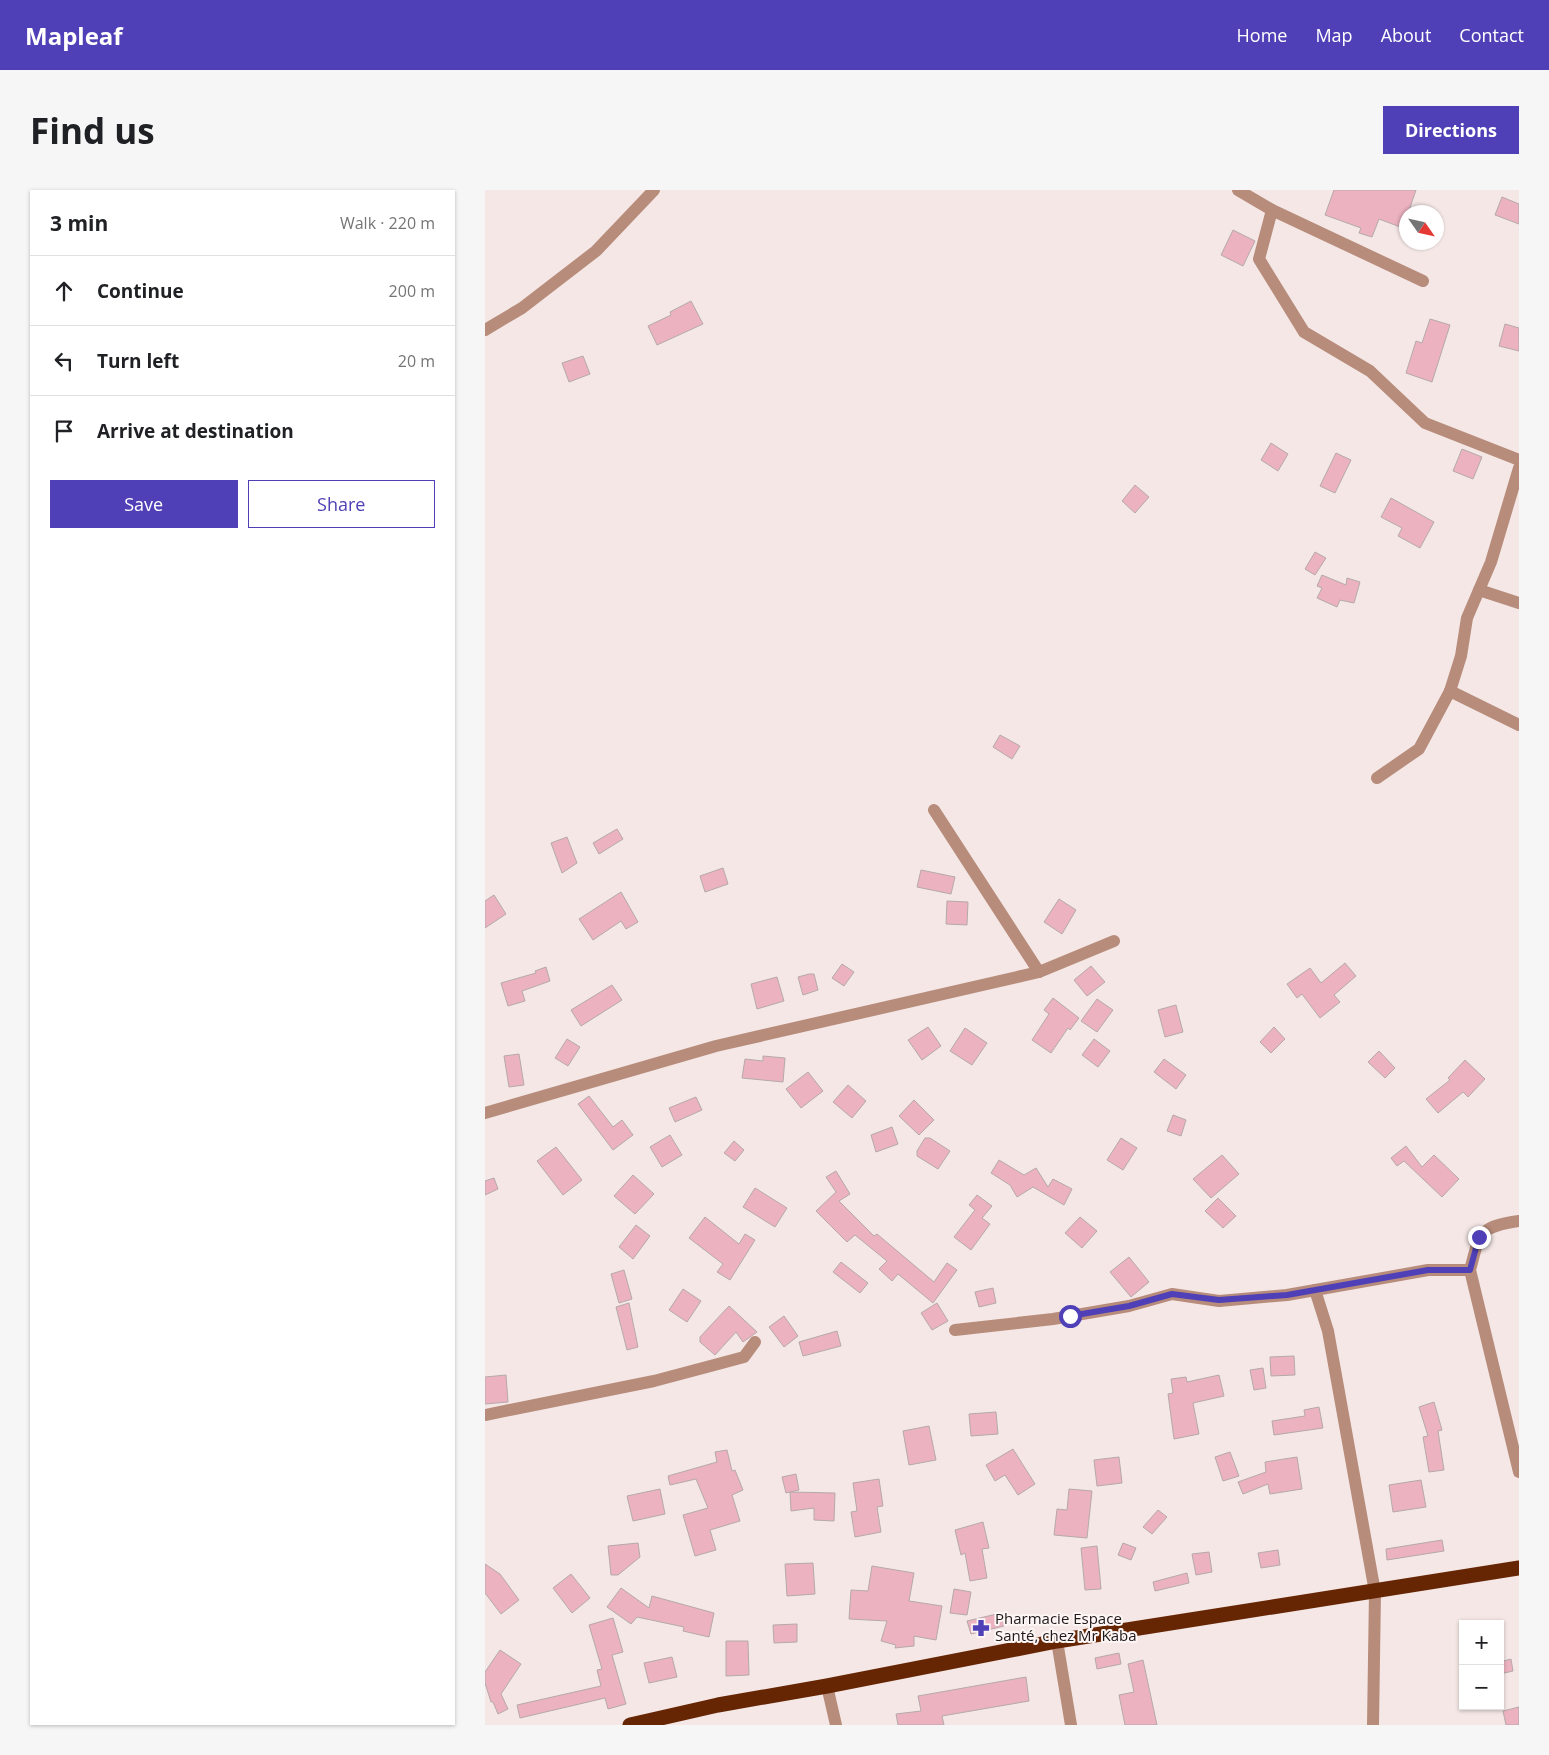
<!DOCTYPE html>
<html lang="en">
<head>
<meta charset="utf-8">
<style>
  body { margin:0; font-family:"Open Sans",sans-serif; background:#f6f6f6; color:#202124 }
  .controls { position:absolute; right:15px; bottom:15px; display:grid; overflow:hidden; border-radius:0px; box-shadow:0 1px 4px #0004 }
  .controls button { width:45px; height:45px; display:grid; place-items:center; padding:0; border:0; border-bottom:1px solid #e0e0e0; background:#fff; color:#202124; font:25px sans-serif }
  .compass { position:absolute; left:914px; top:15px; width:45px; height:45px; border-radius:50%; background:#fff; box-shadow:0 1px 4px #0004; rotate:124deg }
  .stop { position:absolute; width:15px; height:15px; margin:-11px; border:4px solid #4f40b7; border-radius:50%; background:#fff }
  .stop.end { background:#4f40b7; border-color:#fff; box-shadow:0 1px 5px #0008 }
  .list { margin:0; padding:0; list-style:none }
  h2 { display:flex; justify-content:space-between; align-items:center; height:65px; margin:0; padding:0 20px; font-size:21px }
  h2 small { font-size:16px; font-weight:400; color:#757577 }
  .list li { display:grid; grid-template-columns:32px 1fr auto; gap:15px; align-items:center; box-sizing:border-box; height:70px; padding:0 20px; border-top:1px solid #e0e0e0 }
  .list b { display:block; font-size:19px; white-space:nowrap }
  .list em { font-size:16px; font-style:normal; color:#757577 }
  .actions { display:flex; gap:10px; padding:15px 20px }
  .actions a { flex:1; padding:11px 0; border:1px solid #4f40b7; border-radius:0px; text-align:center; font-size:18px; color:#4f40b7 }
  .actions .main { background:#4f40b7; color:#fff }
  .icon { flex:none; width:28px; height:28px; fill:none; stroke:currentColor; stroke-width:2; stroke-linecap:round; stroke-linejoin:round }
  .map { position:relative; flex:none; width:1034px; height:1535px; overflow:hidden; border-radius:0px }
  header { display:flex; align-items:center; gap:30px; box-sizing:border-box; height:70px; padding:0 25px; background:#4f40b7; color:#fff }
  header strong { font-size:24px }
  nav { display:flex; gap:28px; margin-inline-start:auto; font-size:18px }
  .intro { display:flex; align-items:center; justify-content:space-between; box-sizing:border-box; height:120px; padding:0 30px }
  h1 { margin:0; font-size:35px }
  .button { padding:12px 22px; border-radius:0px; background:#4f40b7; color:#fff; font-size:18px; font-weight:700 }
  main { display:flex; gap:30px; padding:0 30px }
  aside { flex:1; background:#fff; border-radius:0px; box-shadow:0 1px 4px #0004 }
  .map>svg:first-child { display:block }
  .building { fill:#ecb2c0; stroke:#b5a9ab }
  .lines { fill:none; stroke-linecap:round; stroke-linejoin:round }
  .street { stroke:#b78c7b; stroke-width:12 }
  .highway { stroke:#662503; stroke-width:15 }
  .route { stroke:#4f40b7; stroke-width:6 }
  .labels { text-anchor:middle; stroke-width:4; stroke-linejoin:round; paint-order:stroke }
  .poi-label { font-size:15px; fill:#1d1918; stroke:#fef6f5; text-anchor:start }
</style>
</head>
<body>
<header>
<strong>Mapleaf</strong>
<nav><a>Home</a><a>Map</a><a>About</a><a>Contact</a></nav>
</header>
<div class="intro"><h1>Find us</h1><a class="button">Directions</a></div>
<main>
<aside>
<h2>3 min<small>Walk · 220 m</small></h2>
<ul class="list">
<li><svg class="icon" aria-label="ahead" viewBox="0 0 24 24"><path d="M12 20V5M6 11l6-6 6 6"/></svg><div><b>Continue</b></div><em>200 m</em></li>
<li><svg class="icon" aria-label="left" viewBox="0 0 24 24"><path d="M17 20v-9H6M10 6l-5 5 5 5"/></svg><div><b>Turn left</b></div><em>20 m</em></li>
<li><svg class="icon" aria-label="arrive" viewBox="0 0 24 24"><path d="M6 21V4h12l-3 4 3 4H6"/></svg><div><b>Arrive at destination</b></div></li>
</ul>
<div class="actions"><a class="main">Save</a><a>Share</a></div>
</aside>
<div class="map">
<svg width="1034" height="1535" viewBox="0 0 1034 1535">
  <rect width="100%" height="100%" fill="#f4e7e6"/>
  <g class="building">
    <polygon points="849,0 931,0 918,38 894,29 887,47 874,43 876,38 840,25"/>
    <polygon points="1017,7 1034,14 1034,34 1010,25"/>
    <polygon points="748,40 770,51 758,76 736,65"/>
    <polygon points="206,111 218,134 172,155 163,136 186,125 185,122"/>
    <polygon points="945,129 965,135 947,192 921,183 931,151 937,153"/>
    <polygon points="1020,134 1034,138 1034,161 1014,156"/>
    <polygon points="98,166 105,184 84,192 77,173"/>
    <polygon points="786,253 803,264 793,281 776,270"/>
    <polygon points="977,259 997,267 988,289 968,281"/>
    <polygon points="851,263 866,270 850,303 835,296"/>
    <polygon points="650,295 664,307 650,323 637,311"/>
    <polygon points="906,308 949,332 935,358 913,346 917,338 896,327"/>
    <polygon points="830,362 841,368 830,385 820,379"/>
    <polygon points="837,385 861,395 862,388 875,392 869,413 855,410 852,417 832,408 837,398 832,396"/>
    <polygon points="515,545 535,556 527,569 508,557"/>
    <polygon points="132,639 138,649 114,664 108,653"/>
    <polygon points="82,647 92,673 77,683 66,653"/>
    <polygon points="238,678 243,694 220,702 215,686"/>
    <polygon points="436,680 470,687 466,704 432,697"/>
    <polygon points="136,702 153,732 141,739 136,731 108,750 94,729"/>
    <polygon points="9,705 21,724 0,738 0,711"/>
    <polygon points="574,709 591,720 577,744 559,732"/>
    <polygon points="462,711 483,712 482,735 461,734"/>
    <polygon points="860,773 871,786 849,805 855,812 835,828 817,804 812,808 802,794 825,778 836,793"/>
    <polygon points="357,774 369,782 359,796 347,788"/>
    <polygon points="606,776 620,792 602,806 589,790"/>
    <polygon points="61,777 65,791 37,801 40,811 23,816 16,793 51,783 50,781"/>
    <polygon points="324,784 329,784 333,800 318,805 313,787"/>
    <polygon points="292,787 299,811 272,819 266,794"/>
    <polygon points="127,795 137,810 96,836 86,820"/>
    <polygon points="568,808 594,828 585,840 583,838 566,863 547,850 564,824 559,820"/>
    <polygon points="612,809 628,820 612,842 596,831"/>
    <polygon points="691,815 698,842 680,847 673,820"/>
    <polygon points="443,837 456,856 437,870 423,850"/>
    <polygon points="789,837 800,849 786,863 775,852"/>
    <polygon points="480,838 502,853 487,875 465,861"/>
    <polygon points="82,849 95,857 83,876 70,868"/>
    <polygon points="609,849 625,861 613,877 597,865"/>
    <polygon points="894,861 910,878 900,888 883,872"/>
    <polygon points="34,864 39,895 24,897 19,866"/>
    <polygon points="278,866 300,868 298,892 257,888 260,869 278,871"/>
    <polygon points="679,869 701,885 691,899 669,882"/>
    <polygon points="980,870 1000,889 983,907 978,902 953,923 941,909 965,890 963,888"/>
    <polygon points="323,882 338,901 316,918 301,899"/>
    <polygon points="363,895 381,911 367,928 348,912"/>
    <polygon points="104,906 128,937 137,930 148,945 128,960 93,914"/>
    <polygon points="211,907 217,920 190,932 184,918"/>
    <polygon points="429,910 449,930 434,945 414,926"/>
    <polygon points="688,925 701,930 696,946 682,941"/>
    <polygon points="407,937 413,954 391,962 386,945"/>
    <polygon points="185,945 197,965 177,977 165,957"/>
    <polygon points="440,948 445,948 465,961 453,979 432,966 432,961"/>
    <polygon points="636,948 652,958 638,980 622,970"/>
    <polygon points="249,951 259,960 250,971 239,963"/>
    <polygon points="921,956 937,977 949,965 974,989 957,1007 919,971 912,976 906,968"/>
    <polygon points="71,957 97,990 78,1005 52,971"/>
    <polygon points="737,965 754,984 726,1008 708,989"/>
    <polygon points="514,970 539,985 551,978 563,997 568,989 587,999 579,1015 548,997 532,1007 525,995 506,983"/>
    <polygon points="351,981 365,1004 354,1011 389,1046 392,1044 449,1092 462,1073 472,1080 448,1113 413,1084 407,1091 394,1079 402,1071 370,1045 362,1052 331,1021 351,1002 341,987"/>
    <polygon points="148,985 169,1004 150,1024 129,1006"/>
    <polygon points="9,988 13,999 0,1005 0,991"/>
    <polygon points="270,998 302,1018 290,1037 258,1017"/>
    <polygon points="492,1005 507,1016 497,1028 505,1034 486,1060 469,1047 490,1020 484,1015"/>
    <polygon points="733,1008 751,1026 738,1038 720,1021"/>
    <polygon points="220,1027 254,1054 260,1044 270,1050 245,1090 232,1082 238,1074 204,1048"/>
    <polygon points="595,1027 612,1041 597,1058 580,1043"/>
    <polygon points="151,1035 165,1046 148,1069 134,1057"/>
    <polygon points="644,1067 664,1092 646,1107 625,1082"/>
    <polygon points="356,1072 383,1093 375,1103 348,1082"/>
    <polygon points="139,1080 147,1109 134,1113 126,1084"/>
    <polygon points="508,1098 511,1113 494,1117 490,1102"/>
    <polygon points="198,1099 216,1111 202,1132 184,1120"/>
    <polygon points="144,1113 153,1157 142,1160 131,1117"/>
    <polygon points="452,1113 463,1131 447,1140 436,1123"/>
    <polygon points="244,1116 272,1142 258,1152 251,1142 230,1165 215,1152 215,1147"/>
    <polygon points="299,1126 313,1146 299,1157 284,1137"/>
    <polygon points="352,1141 356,1156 318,1166 314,1152"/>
    <polygon points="809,1166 810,1185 786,1186 785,1167"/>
    <polygon points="778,1178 781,1198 769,1200 765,1180"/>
    <polygon points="21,1185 23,1212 0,1214 0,1187"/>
    <polygon points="734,1185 739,1206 708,1213 714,1244 689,1249 683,1204 688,1203 686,1189 701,1187 702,1192"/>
    <polygon points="949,1212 957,1240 953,1241 959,1280 944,1282 938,1247 943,1246 934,1217"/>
    <polygon points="834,1217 838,1238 789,1245 787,1231 820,1226 819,1220"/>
    <polygon points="511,1222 513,1244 486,1246 484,1224"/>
    <polygon points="444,1236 451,1270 424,1275 418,1241"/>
    <polygon points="528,1259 550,1294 533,1305 520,1285 510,1291 501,1275"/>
    <polygon points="242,1260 247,1281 250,1280 258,1300 247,1305 255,1331 225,1340 231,1360 210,1366 198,1325 223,1318 211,1289 185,1295 183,1286 232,1272 230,1262"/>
    <polygon points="745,1262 754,1286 738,1291 730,1267"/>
    <polygon points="634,1267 637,1293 612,1296 609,1270"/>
    <polygon points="812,1267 817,1299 785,1304 783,1294 758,1304 753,1292 781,1282 780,1272"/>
    <polygon points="311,1284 314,1300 301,1303 297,1287"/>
    <polygon points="394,1289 398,1316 392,1317 396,1342 370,1347 366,1322 372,1321 368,1293"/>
    <polygon points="936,1290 941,1317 908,1322 904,1295"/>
    <polygon points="175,1299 180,1324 148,1331 142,1306"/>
    <polygon points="584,1299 607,1301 602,1348 569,1345 572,1319 582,1320"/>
    <polygon points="305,1302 350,1303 349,1331 329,1330 329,1318 306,1321"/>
    <polygon points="673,1320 682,1327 667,1344 658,1337"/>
    <polygon points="498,1332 504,1358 497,1359 502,1388 485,1391 480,1363 476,1365 470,1340"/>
    <polygon points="957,1350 959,1361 902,1370 901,1359"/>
    <polygon points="153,1353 155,1367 133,1385 126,1385 123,1356"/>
    <polygon points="638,1353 651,1358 646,1370 633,1365"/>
    <polygon points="612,1356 616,1399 600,1400 596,1358"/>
    <polygon points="793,1360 795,1375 776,1378 773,1363"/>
    <polygon points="724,1362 727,1382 711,1385 707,1364"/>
    <polygon points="328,1373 330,1404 302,1406 300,1374"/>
    <polygon points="0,1374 15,1384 34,1410 16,1424 0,1403"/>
    <polygon points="387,1376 429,1383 424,1411 457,1416 451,1450 429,1446 429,1456 410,1458 411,1455 396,1451 402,1431 364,1429 366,1400 383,1401"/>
    <polygon points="702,1383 704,1393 670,1401 668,1392"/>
    <polygon points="86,1384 105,1408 87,1423 68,1398"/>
    <polygon points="136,1398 164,1418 167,1406 229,1423 224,1447 198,1441 199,1437 152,1427 146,1434 122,1417"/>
    <polygon points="469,1399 486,1402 482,1425 465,1423"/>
    <polygon points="516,1423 519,1436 486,1444 482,1431"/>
    <polygon points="128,1428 138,1462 127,1465 141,1514 123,1519 120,1508 35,1528 32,1515 116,1496 112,1480 117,1479 104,1435"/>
    <polygon points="312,1434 312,1452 289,1453 288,1435"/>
    <polygon points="241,1451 263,1451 264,1485 241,1486"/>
    <polygon points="15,1460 36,1474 16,1504 23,1519 13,1524 8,1512 6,1512 0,1493 0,1482"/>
    <polygon points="634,1463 636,1474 612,1479 610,1468"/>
    <polygon points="187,1467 192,1487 164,1493 159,1473"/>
    <polygon points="1026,1469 1028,1481 1015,1484 1015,1472"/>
    <polygon points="658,1470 672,1535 640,1535 634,1505 649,1502 643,1474"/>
    <polygon points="541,1487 544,1511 457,1526 459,1535 413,1535 411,1524 436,1521 433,1506"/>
    <polygon points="1034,1517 1034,1535 1021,1535 1018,1521"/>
  </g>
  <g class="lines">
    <g class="street">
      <polyline points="753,0 787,20 774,69 819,142 885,181 940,233 1034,270"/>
      <polyline points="787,20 938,91"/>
      <polyline points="0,140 37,118 111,61 169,0"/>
      <polyline points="994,400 1034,413"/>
      <polyline points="965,501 1034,535"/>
      <polyline points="892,588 934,559 965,501 976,466 982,428 1006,372 1034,278"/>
      <polyline points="449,620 554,782"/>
      <polyline points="0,923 231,856 554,782 629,751"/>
      <path d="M1034 1031C993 1037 995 1043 985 1080L1034 1282"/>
      <polyline points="830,1100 843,1141 890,1402 888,1535"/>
      <polyline points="470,1140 568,1129 644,1116 687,1104 734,1111 802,1105 943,1080 985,1080"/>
      <polyline points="0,1225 169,1191 233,1174 259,1167 270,1152"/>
      <polyline points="572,1451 586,1535"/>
      <polyline points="342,1496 351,1535"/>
    </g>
    <polyline class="highway" points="145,1535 233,1515 342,1496 572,1451 1034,1378"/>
  </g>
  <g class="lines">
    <polyline class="route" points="585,1126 644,1116 687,1104 734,1110 802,1105 943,1080 985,1080 994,1047"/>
  </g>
  <defs>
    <g id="pharmacy-bare" transform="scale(1.35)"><path d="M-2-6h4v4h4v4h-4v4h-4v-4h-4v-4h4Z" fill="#4f40b7" stroke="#fef6f5" stroke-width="2.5" paint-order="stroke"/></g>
  </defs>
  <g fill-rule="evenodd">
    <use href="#pharmacy-bare" x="496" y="1438"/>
  </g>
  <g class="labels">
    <g class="poi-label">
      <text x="510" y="1434">Pharmacie Espace<tspan x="510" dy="17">Santé, chez Mr Kaba</tspan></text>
    </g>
  </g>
</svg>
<div class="controls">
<button>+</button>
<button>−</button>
</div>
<svg class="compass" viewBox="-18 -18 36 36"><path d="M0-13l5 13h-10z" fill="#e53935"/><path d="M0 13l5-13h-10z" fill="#757577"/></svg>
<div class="stop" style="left:585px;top:1126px"></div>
<div class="stop end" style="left:994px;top:1047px"></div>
</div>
</main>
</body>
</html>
